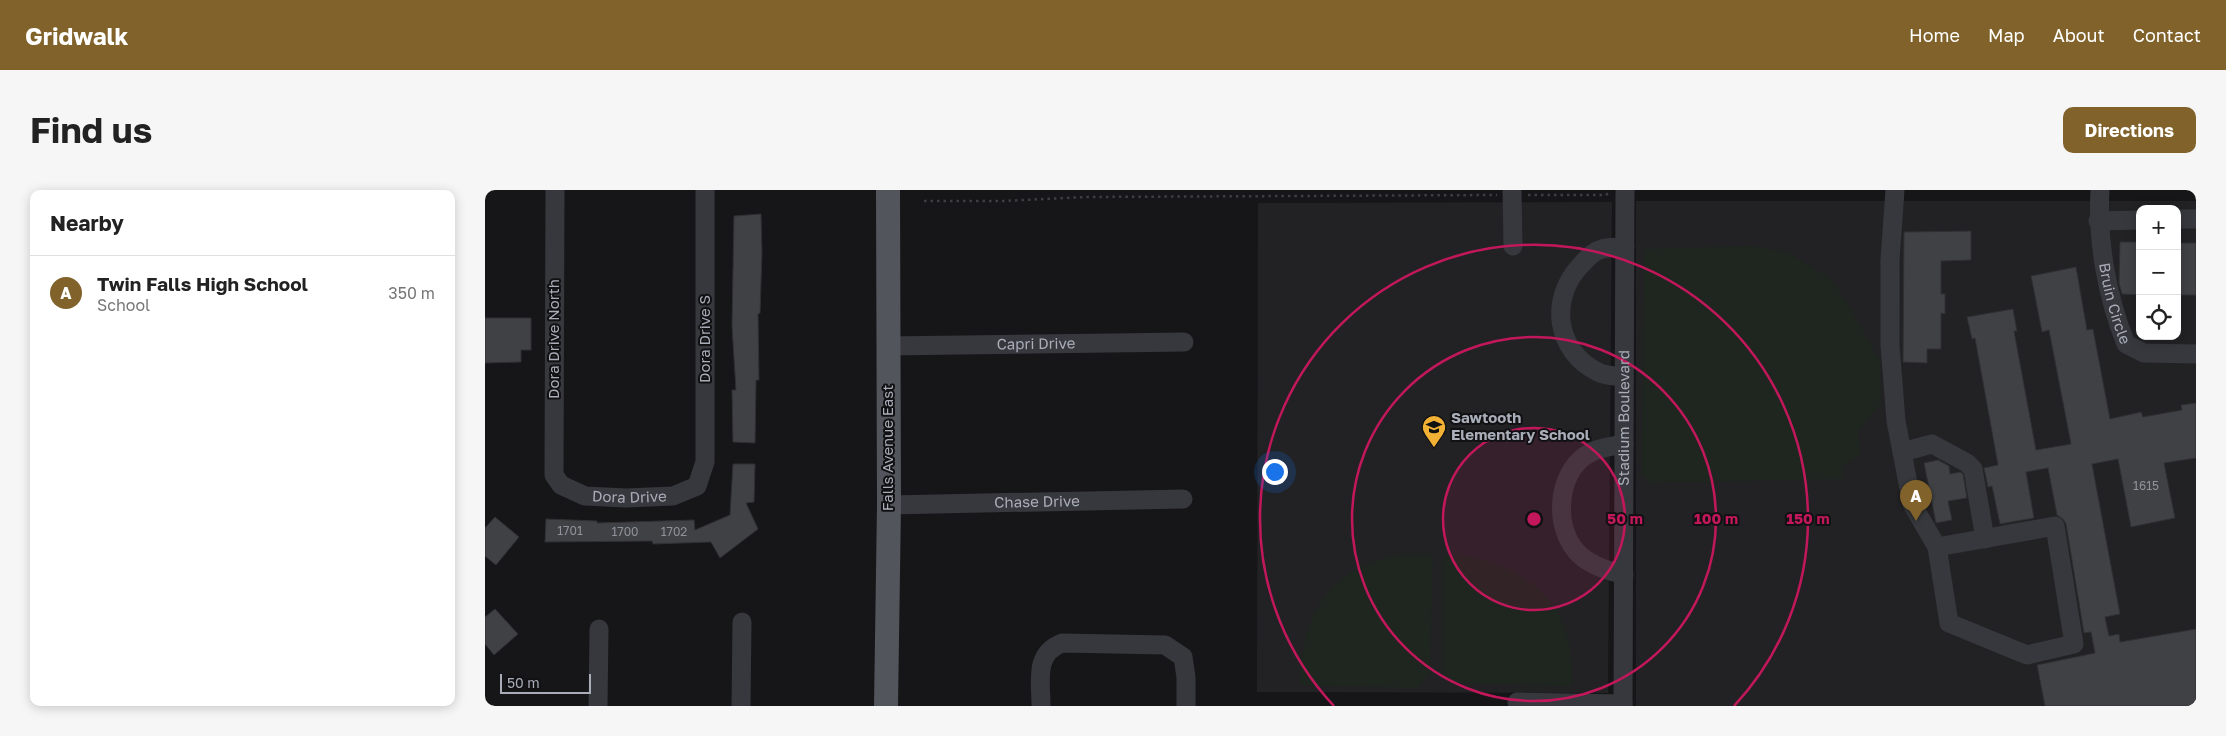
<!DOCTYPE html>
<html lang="en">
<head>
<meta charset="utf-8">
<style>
  body { margin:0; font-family:"Golos Text",sans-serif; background:#f6f6f6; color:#222 }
  .controls { position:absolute; right:15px; top:15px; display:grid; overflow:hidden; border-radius:10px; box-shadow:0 2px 12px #0003 }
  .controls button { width:45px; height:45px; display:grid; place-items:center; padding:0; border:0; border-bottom:1px solid #e0e0e0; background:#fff; color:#222; font:25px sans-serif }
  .scale { position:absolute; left:15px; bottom:12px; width:91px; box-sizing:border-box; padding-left:5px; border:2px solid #a8adb8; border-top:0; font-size:14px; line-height:18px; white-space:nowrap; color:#a8adb8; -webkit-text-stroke:4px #111113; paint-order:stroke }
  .you { position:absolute; left:789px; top:281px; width:18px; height:18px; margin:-12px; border:4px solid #fff; border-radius:50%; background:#1a73e8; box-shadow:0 0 0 8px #1a73e833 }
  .badge { display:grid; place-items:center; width:32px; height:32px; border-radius:50%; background:#80622a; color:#fff; font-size:16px; font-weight:700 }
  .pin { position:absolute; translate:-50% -41px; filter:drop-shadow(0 1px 2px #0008) }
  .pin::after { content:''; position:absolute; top:26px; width:18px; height:15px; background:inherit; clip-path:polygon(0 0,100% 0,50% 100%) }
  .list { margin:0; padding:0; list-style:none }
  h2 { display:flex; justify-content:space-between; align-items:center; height:65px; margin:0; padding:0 20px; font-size:21px }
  h2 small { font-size:16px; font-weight:400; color:#767676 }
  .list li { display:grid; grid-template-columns:32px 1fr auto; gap:15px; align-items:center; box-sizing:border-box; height:75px; padding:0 20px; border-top:1px solid #e0e0e0 }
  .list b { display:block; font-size:19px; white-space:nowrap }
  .list p { margin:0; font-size:16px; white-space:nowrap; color:#767676 }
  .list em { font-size:16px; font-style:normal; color:#767676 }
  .icon { flex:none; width:28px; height:28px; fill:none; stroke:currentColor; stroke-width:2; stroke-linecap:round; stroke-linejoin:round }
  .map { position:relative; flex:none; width:1711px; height:516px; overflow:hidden; border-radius:10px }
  header { display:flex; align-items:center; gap:30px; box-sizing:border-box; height:70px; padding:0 25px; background:#80622a; color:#fff }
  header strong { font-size:24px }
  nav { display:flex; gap:28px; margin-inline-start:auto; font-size:18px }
  .intro { display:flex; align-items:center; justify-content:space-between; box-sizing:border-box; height:120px; padding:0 30px }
  h1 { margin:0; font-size:35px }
  .button { padding:12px 22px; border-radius:10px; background:#80622a; color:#fff; font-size:18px; font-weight:700 }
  main { display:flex; gap:30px; padding:0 30px }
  aside { flex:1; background:#fff; border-radius:10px; box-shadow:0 2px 12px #0003 }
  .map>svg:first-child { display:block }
  .built { fill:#222225; fill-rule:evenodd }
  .green { fill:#1e261f }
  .building { fill:#404145; stroke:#303034 }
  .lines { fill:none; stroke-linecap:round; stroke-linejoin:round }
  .path { stroke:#3d3f44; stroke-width:2.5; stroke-dasharray:2.5 4; stroke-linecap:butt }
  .minor { stroke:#37383d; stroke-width:19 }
  .major { stroke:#53555c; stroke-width:24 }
  .ring { fill:none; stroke:#c2185b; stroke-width:2.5 }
  .labels { text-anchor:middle; stroke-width:4; stroke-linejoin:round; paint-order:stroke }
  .number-label { font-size:12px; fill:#8e929b }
  .street-label { font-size:15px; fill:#a8adb8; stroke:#111113 }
  .poi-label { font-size:15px; font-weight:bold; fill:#a8adb8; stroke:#111113; text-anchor:start }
  .centre { fill:#c2185b; stroke:#111113; stroke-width:2.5 }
  .ring-label { font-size:15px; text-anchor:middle; font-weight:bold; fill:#c2185b; stroke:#111113; stroke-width:4; stroke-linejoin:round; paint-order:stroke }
</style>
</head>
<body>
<header>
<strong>Gridwalk</strong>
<nav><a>Home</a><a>Map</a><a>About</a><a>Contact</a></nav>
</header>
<div class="intro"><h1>Find us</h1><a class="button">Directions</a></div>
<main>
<aside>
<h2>Nearby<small></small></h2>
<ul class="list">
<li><span class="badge">A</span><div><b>Twin Falls High School</b><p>School</p></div><em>350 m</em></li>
</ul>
</aside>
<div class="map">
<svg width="1711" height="516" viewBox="0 0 1711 516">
  <rect width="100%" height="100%" fill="#161618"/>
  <g class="built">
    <path d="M1151 11H1711V516H1151ZM1655 19H1692V146H1655Z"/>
    <polygon points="1127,12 1123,503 772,502 773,13"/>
  </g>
  <g class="green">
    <polygon points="1267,56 1302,62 1345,88 1360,109 1395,171 1396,213 1373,242 1376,266 1358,275 1358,289 1163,293 1157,283 1159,59"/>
    <path d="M910 365H948L945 483 933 498 815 495C817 426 839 383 910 365Z"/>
    <path d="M978 365C1052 382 1090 416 1087 496L965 493 958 486V366Z"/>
  </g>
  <g class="building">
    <polygon points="276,24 277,62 275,123 273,124 274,190 271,190 270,253 248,252 247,200 251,200 247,136 249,26"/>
    <polygon points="1486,41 1486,70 1456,71 1456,104 1460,104 1460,124 1456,123 1456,159 1442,159 1442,173 1418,172 1419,42"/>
    <polygon points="1635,52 1655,52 1655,105 1637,104 1634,93"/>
    <rect x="1692" y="53" width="19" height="52"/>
    <polygon points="1591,77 1602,140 1608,139 1625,229 1656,222 1658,227 1697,220 1696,215 1711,213 1711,268 1679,273 1690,328 1646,337 1633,269 1607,274 1635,424 1620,427 1624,446 1634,444 1635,452 1711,439 1711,516 1560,516 1552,475 1610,463 1606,442 1599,443 1581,334 1578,329 1572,325 1563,278 1541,282 1549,328 1515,334 1507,296 1503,297 1499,278 1513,275 1490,148 1487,149 1482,127 1528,119 1532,141 1529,141 1551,260 1586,254 1564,140 1557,142 1546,86"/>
    <polygon points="0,128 46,128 46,160 36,160 36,172 0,173"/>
    <polygon points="1453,270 1464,276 1465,284 1475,282 1478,284 1482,308 1463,311 1467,330 1451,333 1439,273"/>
    <polygon points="248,274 270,274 269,312 261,313 273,339 235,368 226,352 168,354 167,351 60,352 61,329 112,331 112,333 209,330 210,340 245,325"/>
    <polygon points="10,327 34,347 11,375 0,366 0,338"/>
    <polygon points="10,419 33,444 9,465 0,454 0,427"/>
  </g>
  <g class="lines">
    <g class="path">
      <polyline points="1043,5 1121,5 1126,1"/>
      <polyline points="439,11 518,11 600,7 1012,5"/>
    </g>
    <g class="minor">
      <path id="s1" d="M70 0 69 285 76 295 100 306 141 308 188 306 212 296 220 272V0"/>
      <polyline points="1027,0 1028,56"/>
      <polyline points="1410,0 1405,70 1405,155 1411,231 1427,314 1452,357 1570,336 1589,454 1542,465 1464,433 1452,357"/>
      <path id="s2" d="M1615 0C1612 51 1622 107 1641 154L1659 163 1711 164"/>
      <polyline points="1692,29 1711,29"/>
      <polyline points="1613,31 1655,30"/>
      <path id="s3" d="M403 156 699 152"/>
      <path d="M1139 187C1131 186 1120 186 1113 182 1070 161 1064 108 1096 75 1101 69 1109 61 1117 59 1124 57 1133 57 1140 57"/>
      <polyline points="1417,262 1447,254 1482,273 1488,279 1500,349"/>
      <path id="s4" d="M404 315 698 309"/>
      <path d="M1139 385C1122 380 1103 375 1091 361 1070 336 1072 291 1096 269 1108 258 1124 257 1139 254"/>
      <polyline points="1032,512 1138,514"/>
      <polyline points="113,516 114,439"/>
      <polyline points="256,516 257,432"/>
      <path d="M556 516C556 490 549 464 577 453L680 455 698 467 701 487V516"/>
      <path id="s5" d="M1138 516 1140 0"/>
    </g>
    <polyline class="major" points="401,516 404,315 403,0"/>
  </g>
  <circle cx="1049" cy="329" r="91" fill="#c2185b" fill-opacity=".12"/>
  <g class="ring">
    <circle cx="1049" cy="329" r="91"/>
    <circle cx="1049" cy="329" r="182"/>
    <path d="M849 516A274 274 0 1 1 1249 516"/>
  </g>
  <defs>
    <g id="school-pin" transform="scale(1.25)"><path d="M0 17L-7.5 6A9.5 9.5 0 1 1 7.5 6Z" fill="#f2b134" stroke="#111113"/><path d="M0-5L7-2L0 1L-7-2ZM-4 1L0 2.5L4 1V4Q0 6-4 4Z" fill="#111"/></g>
  </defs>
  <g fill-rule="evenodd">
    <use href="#school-pin" x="949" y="237"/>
  </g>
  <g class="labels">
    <g class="number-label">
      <text x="1661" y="300">1615</text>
      <text x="85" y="345">1701</text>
      <text x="140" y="346">1700</text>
      <text x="189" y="346">1702</text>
    </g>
    <g class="street-label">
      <text dy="5" stroke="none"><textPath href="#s2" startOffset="115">Bruin Circle</textPath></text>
      <text transform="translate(69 149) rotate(-90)" y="5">Dora Drive North</text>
      <text transform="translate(220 149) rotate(-90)" y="5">Dora Drive S</text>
      <text dy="5" stroke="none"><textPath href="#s3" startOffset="148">Capri Drive</textPath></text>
      <text dy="5" stroke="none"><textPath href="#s5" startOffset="288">Stadium Boulevard</textPath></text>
      <text transform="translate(403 258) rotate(-90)" y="5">Falls Avenue East</text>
      <text dy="5" stroke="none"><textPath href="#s1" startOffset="368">Dora Drive</textPath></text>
      <text dy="5" stroke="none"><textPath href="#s4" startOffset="148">Chase Drive</textPath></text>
    </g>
    <g class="poi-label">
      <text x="966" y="233">Sawtooth<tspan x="966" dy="17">Elementary School</tspan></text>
    </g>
  </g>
  <circle cx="1049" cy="329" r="8" class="centre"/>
  <g class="ring-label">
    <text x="1140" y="334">50 m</text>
    <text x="1231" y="334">100 m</text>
    <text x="1323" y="334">150 m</text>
  </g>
</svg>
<div class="controls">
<button>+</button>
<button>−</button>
<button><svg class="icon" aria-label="locate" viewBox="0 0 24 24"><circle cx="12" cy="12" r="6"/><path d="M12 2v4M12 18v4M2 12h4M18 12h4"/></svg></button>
</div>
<div class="scale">50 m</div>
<div class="you"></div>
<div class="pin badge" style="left:1431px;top:331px">A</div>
</div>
</main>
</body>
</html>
